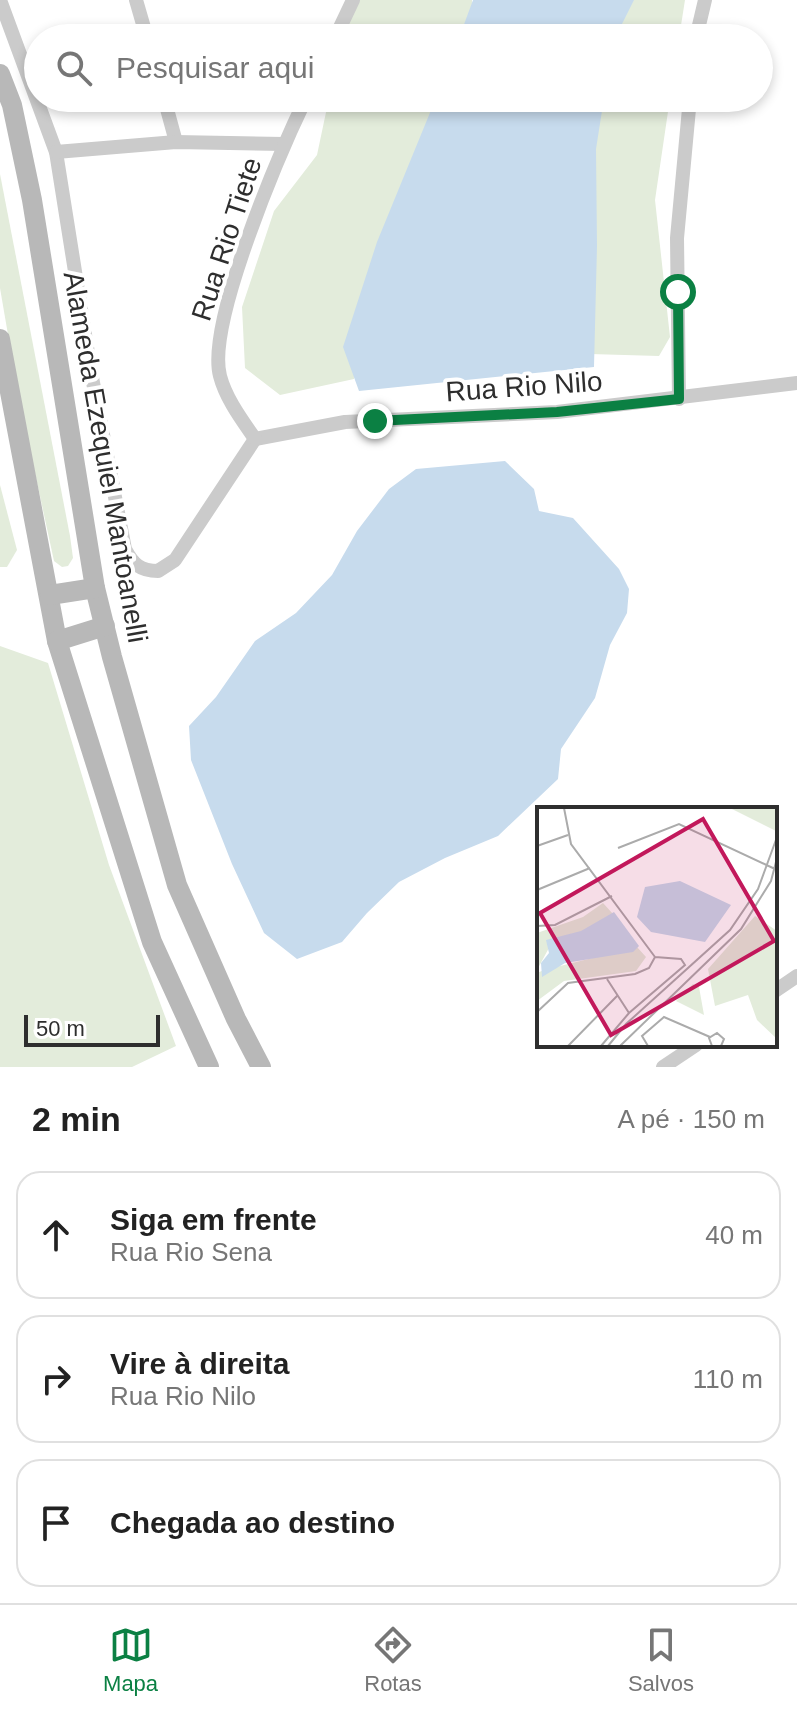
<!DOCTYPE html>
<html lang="pt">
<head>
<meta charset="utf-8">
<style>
  body { margin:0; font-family:Arial,sans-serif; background:#f2f2f2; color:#222 }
  .scale { position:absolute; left:24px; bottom:20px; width:136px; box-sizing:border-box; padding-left:8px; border:4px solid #2e2e2e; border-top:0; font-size:22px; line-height:28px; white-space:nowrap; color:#2e2e2e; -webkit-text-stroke:6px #fff; paint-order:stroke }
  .stop { position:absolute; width:24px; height:24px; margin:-18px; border:6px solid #0b8043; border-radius:50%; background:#fff }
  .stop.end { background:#0b8043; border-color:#fff; box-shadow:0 2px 8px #0008 }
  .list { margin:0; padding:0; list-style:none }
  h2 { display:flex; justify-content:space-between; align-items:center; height:104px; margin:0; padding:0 32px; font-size:34px }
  h2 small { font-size:26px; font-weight:400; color:#767676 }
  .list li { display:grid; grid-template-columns:52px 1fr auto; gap:24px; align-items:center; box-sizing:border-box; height:128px; margin:0 16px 16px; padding:0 16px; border:2px solid #e0e0e0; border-radius:24px }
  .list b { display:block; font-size:30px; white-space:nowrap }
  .list p { margin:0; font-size:26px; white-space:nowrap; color:#767676 }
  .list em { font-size:26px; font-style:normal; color:#767676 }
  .icon { flex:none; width:44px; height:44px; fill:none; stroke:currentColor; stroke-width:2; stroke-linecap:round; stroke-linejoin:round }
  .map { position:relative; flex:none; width:797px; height:1067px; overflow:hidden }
  .search { position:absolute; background:#fff; box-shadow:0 4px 12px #0003; left:24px; right:24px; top:24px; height:88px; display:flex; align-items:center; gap:20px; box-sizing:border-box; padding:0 28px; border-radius:44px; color:#767676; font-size:30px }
  .sheet { height:536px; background:#fff }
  nav { display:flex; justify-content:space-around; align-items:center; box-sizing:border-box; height:112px; border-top:2px solid #e0e0e0; background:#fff; font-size:22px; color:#767676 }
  nav a { display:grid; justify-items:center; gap:4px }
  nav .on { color:#0b8043 }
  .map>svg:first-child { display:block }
  .green { fill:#e3ecdb }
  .water { fill:#c7dbed }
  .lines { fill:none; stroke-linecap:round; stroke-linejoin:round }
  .minor { stroke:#cbcbcb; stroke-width:14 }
  .secondary { stroke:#b8b8b8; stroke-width:20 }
  .route { stroke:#0b8043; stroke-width:10 }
  .labels { text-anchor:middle; stroke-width:8; stroke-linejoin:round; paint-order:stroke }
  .street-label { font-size:28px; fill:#2e2e2e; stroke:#fff }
  .inset-road { fill:none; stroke:#ababab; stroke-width:2 }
  .view { fill:#c2185b; fill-opacity:0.15; stroke:#c2185b; stroke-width:4 }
  .inset-edge { fill:none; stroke:#2e2e2e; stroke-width:4 }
</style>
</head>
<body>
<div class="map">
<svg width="797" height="1067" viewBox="0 0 797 1067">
  <rect width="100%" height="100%" fill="#fff"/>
  <g class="green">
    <polygon points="354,0 472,0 472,15 462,38 342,38"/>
    <polygon points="599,0 685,0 679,38 592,38"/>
    <polygon points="329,98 438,98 377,249 354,379 280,395 245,368 242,307 274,211 317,155"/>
    <polygon points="581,98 670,98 655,200 670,337 659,356 590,354"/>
    <polygon points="0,174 70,536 73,558 68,566 62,567 54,561 19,399 0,288"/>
    <polygon points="0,485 17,550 7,567 0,567"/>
    <polygon points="0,646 48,663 109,865 176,1046 132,1067 0,1067"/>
  </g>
  <g class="water">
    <polygon points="473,0 634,0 615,38 459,38"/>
    <polygon points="436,98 604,98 596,149 597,246 594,367 359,391 343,347 377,242"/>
    <polygon points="505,461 534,489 539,511 573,518 619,569 629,589 627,613 610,645 595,698 561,749 558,779 498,836 445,858 399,882 367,913 342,942 297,959 264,933 232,864 191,760 189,726 216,697 255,641 296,613 332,575 357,531 389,489 416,469"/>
  </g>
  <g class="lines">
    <g class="minor">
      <path d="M0 0 56 152 91 372 125 549C133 564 140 571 158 571L175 560 255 439"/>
      <polyline points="136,0 147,38"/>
      <polyline points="335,38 353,0"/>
      <polyline points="696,38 705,0"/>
      <polyline points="164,98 176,142"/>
      <polyline points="56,152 176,142 284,144"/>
      <polyline points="679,399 677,238 690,98"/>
      <polyline points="255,439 345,422 557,412 797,383"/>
      <path d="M255 439C242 420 226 399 220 376 206 323 281 150 306 98"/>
      <polyline points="775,991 797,976"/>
      <polyline points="663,1067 696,1045"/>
    </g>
    <g class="secondary">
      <polyline points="0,74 12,105 32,200 95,588 112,657 177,885 236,1019 261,1067"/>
      <polyline points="0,339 57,641 152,942 209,1067"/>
      <polyline points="50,595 95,588"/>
      <polyline points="57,641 105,626"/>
    </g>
  </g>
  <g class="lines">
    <polyline class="route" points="375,421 557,412 679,399 678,292"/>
  </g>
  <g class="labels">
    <g class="street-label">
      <text transform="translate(226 239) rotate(-72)" y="10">Rua Rio Tiete</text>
      <text transform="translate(524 386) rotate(-4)" y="10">Rua Rio Nilo</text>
      <text transform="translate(106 457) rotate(80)" y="10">Alameda Ezequiel Mantoanelli</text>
    </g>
  </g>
  <g transform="translate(537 807)">
    <rect width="240" height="240" fill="#fff"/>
    <path d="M193 1H240V23L239 24ZM66 96 76 107 67 120 13 139 0 163V126L46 110ZM218 109 240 124V232L220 213 211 188 178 199 171 162ZM100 140 109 150 99 164 27 174 0 194V166L7 163ZM156 177 162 180 167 208 139 194Z" fill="#e3ecdb"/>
    <path d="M143 74 194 98 168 135 114 125 100 110 108 80ZM77 105 102 139 96 145 28 156 5 170 4 156 12 146 9 133 44 124Z" fill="#c7dbed"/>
    <path class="inset-road" d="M27 1 34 37 118 150M0 39 31 28M81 41 142 17 238 62M0 83 53 61M0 119 18 118 75 89M70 172 92 206M0 205 31 176 98 167 112 161 118 150M31 239 80 189M64 239 92 206 148 158 144 152 118 150M71 239 89 217 193 123 221 82 240 30M83 239 204 122 234 74 240 51M111 239 105 229 127 210 173 230M175 239 172 231 180 226 187 232 184 239"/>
    <path class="view" d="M166 12 237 134 74 228 3 106Z"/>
    <rect width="240" height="240" class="inset-edge"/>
  </g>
</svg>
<div class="scale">50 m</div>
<div class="stop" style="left:678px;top:292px"></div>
<div class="stop end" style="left:375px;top:421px"></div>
<div class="search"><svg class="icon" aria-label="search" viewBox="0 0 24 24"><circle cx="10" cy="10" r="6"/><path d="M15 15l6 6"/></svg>Pesquisar aqui</div>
</div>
<section class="sheet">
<h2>2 min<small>A pé · 150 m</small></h2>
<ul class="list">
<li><svg class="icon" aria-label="ahead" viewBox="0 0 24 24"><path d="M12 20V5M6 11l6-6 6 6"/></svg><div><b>Siga em frente</b><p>Rua Rio Sena</p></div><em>40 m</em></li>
<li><svg class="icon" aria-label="right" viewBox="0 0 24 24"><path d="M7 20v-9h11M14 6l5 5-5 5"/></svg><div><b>Vire à direita</b><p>Rua Rio Nilo</p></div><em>110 m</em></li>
<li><svg class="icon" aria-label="arrive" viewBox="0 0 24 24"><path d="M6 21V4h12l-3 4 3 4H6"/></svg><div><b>Chegada ao destino</b></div></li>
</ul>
</section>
<nav>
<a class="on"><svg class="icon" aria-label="map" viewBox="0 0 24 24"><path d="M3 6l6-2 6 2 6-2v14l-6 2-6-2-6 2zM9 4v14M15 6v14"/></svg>Mapa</a>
<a><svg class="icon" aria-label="directions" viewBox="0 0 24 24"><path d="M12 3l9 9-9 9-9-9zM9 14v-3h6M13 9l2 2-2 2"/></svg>Rotas</a>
<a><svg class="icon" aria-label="saved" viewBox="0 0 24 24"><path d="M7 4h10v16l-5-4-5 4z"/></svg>Salvos</a>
</nav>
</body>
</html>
